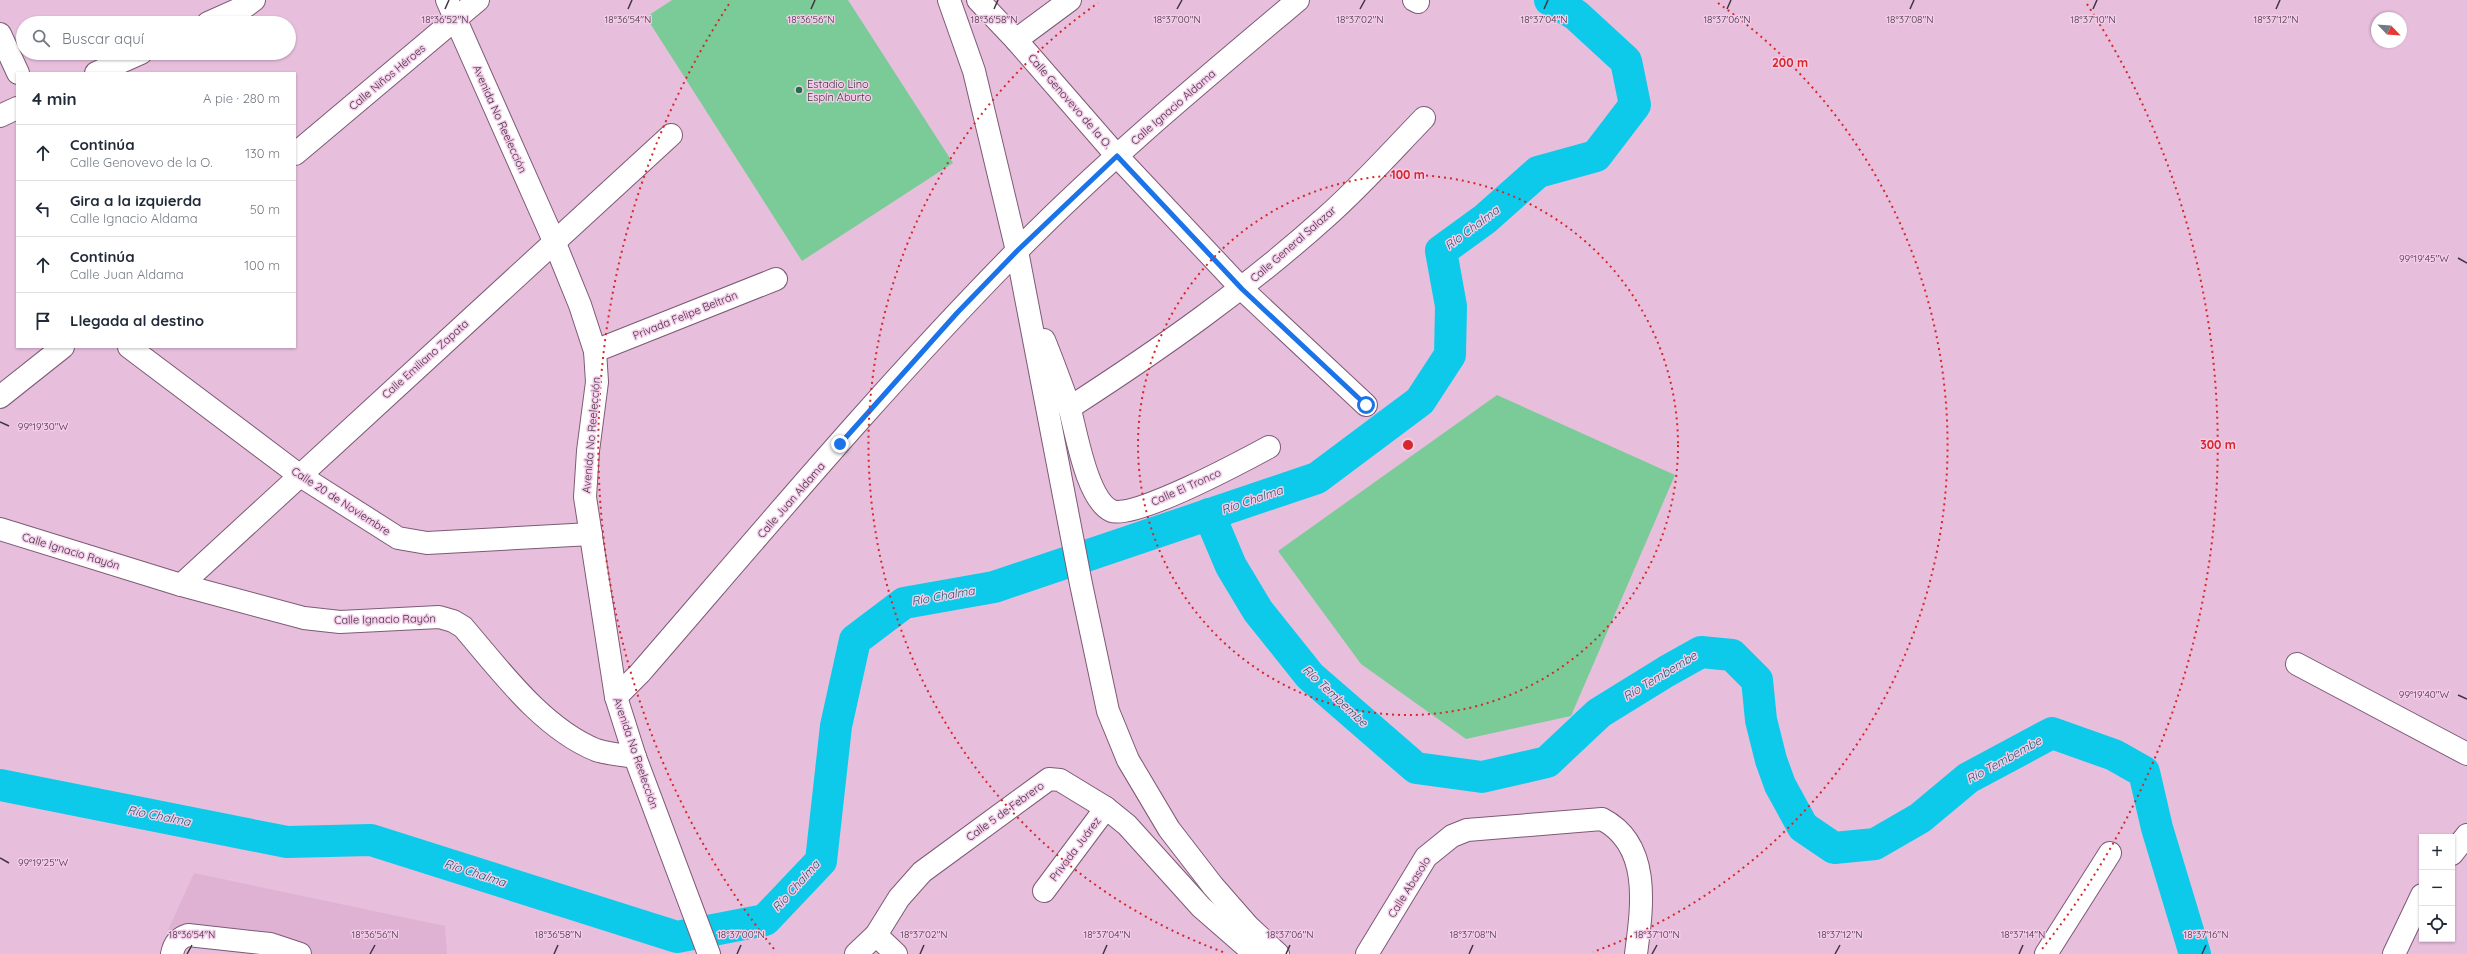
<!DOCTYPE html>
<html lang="es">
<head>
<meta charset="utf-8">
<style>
  body { margin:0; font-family:Quicksand,sans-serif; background:#f2f2f3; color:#1f2937 }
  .controls { position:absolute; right:12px; bottom:12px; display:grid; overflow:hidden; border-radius:0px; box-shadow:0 1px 3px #0004 }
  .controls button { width:36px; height:36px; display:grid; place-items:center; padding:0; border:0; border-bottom:1px solid #e0e1e3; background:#fff; color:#1f2937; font:20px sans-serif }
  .compass { position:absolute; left:2371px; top:12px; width:36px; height:36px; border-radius:50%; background:#fff; box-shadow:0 1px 3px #0004; rotate:115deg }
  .stop { position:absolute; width:12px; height:12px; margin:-9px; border:3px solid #1a73e8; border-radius:50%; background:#fff }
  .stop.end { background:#1a73e8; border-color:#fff; box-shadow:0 1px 4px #0008 }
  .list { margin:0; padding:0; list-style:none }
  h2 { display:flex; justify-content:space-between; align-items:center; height:52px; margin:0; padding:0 16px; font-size:17px }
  h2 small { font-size:13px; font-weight:400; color:#747a83 }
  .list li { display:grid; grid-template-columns:26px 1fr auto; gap:12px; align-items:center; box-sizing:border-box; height:56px; padding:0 16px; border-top:1px solid #e0e1e3 }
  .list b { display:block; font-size:15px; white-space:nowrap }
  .list p { margin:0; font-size:13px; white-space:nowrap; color:#747a83 }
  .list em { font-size:13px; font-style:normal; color:#747a83 }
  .icon { flex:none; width:22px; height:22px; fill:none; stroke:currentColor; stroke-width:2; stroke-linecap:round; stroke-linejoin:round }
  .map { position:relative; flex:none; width:2467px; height:954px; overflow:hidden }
  .search { position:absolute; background:#fff; box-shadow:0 1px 3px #0004; left:16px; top:16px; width:280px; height:44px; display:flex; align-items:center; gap:10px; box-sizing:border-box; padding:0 14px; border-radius:22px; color:#747a83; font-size:15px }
  .panel { position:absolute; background:#fff; box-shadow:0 1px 3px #0004; left:16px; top:72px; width:280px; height:276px; border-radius:0px }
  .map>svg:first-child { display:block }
  .built { fill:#dfb2d4 }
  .green { fill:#7bcb98 }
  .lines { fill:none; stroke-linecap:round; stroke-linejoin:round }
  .river { stroke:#0dcaea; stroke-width:32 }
  .minor-casing { stroke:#7d5a75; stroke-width:24 }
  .minor { stroke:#fff; stroke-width:22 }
  .route { stroke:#1a73e8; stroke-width:5 }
  .ticks { fill:none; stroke:#43333f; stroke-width:1.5 }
  .ring { fill:none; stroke:#d62828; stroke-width:2; stroke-dasharray:2 4 }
  .poi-dot { fill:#1d7244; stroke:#f4ccea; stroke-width:1.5 }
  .labels { text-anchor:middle; stroke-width:3; stroke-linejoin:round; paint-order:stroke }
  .street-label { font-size:11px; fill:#43333f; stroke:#f4ccea }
  .poi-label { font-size:11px; fill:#43333f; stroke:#f4ccea; text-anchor:start }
  .water-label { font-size:12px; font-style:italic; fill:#185966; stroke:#f4ccea }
  .ticks-label { font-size:10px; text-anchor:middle; fill:#43333f; stroke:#f4ccea; stroke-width:3; stroke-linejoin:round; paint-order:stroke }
  .centre { fill:#d62828; stroke:#f4ccea; stroke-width:2 }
  .ring-label { font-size:12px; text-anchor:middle; font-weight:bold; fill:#d62828; stroke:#f4ccea; stroke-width:3; stroke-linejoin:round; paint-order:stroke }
</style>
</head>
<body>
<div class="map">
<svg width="2467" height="954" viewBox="0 0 2467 954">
  <rect width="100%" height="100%" fill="#e7bfdd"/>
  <polygon class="built" points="194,873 445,926 447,954 302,954 285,941 168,930"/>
  <g class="green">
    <polygon points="672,0 848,0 953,163 802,261 646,17"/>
    <polygon points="1497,395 1675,475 1571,716 1466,739 1361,664 1278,551"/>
  </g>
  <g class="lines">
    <g class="river">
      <polyline points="1209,514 1231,566 1258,611 1310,676 1416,768 1482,777 1547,762 1599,713 1667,671 1701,652 1732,655 1757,680 1761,720 1771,760 1780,785 1803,827 1834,848 1875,844 1920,818 1968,778 2052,733 2114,755 2144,772 2157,828 2195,954"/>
      <polyline points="0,785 287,842 371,840 677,937 765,920 821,861 836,726 855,640 904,603 994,587 1317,478 1420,401 1450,355 1451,306 1441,251 1485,219 1538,172 1596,156 1635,105 1626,61 1576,15 1550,0"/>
    </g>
    <g class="minor-casing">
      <g id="minor">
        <polyline points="447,0 554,241 580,305 595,351 597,382 588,451 585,497 616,697 635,757 709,954"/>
        <polyline points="949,0 974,71 1017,251 1081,584 1108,711 1128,760 1169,829 1213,886 1248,926 1278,954"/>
        <polyline points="978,0 1016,40 1117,156 1242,289 1366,405"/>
        <polyline points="1414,0 1418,2"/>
        <polyline points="208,23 246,6 254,0"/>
        <polyline points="0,34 18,73"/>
        <polyline points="1016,40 1070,0"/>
        <polyline points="96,73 141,53"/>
        <polyline points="0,116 17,108"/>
        <polyline points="295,154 478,0"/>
        <path d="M1044 340C1053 362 1061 384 1069 406 1076 431 1087 501 1112 511 1134 520 1245 460 1269 447"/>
        <polyline points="129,347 299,475 398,538 427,543 591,534"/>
        <polyline points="595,351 776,279"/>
        <polyline points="0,397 63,347"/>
        <path d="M1069 408C1159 350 1246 289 1326 217 1361 186 1392 151 1424 118"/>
        <path d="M0 529 181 585 304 618 340 622 439 617 453 621 463 627C500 670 542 728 596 750 608 754 623 755 635 757"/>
        <polyline points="181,585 671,135"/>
        <polyline points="2297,664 2467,754"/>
        <path d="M616 697 640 673C763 531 884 386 1016 252 1104 162 1202 81 1298 0"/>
        <polyline points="2452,854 2467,835"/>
        <polyline points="1044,891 1106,808"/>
        <polyline points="876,935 896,954"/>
        <path d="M172 954C174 944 178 938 188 935L270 944 300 954"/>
        <polyline points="856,954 876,935 899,898 922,872 1049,779 1060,780 1106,808 1127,825 1201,907 1255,954"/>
        <path d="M1367 954 1426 857 1452 836 1467 830 1602 819C1652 845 1642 908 1636 954"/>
        <polyline points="2046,954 2110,853"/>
        <polyline points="2394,954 2422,895"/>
      </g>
    </g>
    <use href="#minor" class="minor"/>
  </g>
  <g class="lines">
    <polyline class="route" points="840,444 957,313 1017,251 1117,156 1242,289 1366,405"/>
  </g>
  <path class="ticks" d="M445 9 449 0M628 9 632 0M811 9 815 0M994 9 998 0M1177 9 1182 0M1360 9 1365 0M1544 9 1548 0M1727 9 1731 0M1910 9 1914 0M2093 9 2097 0M2276 9 2280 0M2458 258 2467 263M0 422 9 426M2458 695 2467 699M0 858 9 863M187 954 192 945M370 954 375 945M554 954 558 945M737 954 741 945M920 954 924 945M1103 954 1107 945M1286 954 1290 945M1469 954 1473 945M1652 954 1657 945M1835 954 1840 945M2019 954 2023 945M2202 954 2206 945"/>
  <g class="ring">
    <circle cx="1408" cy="445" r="270"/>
    <path d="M1223 952A540 540 0 0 1 1098 3M1718 3A540 540 0 0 1 1593 952"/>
    <path d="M774 949A810 810 0 0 1 729 4M2087 4A810 810 0 0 1 2042 949"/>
  </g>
  <circle class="poi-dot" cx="799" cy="90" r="4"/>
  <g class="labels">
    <g class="street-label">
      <text transform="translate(387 77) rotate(-40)" y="4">Calle Niños Héroes</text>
      <text transform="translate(1070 101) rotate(49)" y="4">Calle Genovevo de la O.</text>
      <text transform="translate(1173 107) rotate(-41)" y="4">Calle Ignacio Aldama</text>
      <text transform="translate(500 119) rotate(66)" y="4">Avenida No Reelección</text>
      <text transform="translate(1293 244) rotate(-41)" y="4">Calle General Salazar</text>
      <text transform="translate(685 315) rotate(-22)" y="4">Privada Felipe Beltrán</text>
      <text transform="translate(425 359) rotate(-42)" y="4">Calle Emiliano Zapata</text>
      <text transform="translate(591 435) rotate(-85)" y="4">Avenida No Reelección</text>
      <text transform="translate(1186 487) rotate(-24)" y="4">Calle El Tronco</text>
      <text transform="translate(791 500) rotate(-49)" y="4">Calle Juan Aldama</text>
      <text transform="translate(341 501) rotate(33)" y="4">Calle 20 de Noviembre</text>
      <text transform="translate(71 551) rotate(17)" y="4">Calle Ignacio Rayón</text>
      <text transform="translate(385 619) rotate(-1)" y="4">Calle Ignacio Rayón</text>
      <text transform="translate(636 753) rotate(71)" y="4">Avenida No Reelección</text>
      <text transform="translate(1005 811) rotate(-36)" y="4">Calle 5 de Febrero</text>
      <text transform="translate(1075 849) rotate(-53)" y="4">Privada Juárez</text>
      <text transform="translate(1409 887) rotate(-58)" y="4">Calle Abasolo</text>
    </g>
    <g class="poi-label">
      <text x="807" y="88">Estadio Lino<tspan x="807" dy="13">Espín Aburto</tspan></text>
    </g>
    <g class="water-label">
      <text transform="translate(1472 228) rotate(-37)" y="4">Río Chalma</text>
      <text transform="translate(1252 500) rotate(-19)" y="4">Río Chalma</text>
      <text transform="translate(943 596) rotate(-10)" y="4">Río Chalma</text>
      <text transform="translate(1660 676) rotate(-31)" y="4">Río Tembembe</text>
      <text transform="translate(1335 696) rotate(43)" y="4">Río Tembembe</text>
      <text transform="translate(2004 760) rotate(-29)" y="4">Río Tembembe</text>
      <text transform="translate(159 816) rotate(11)" y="4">Río Chalma</text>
      <text transform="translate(475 873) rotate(18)" y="4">Río Chalma</text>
      <text transform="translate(796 886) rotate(-48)" y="4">Río Chalma</text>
    </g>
  </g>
  <g class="ticks-label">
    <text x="445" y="23">18°36'52"N</text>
    <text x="628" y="23">18°36'54"N</text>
    <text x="811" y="23">18°36'56"N</text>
    <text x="994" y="23">18°36'58"N</text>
    <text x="1177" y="23">18°37'00"N</text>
    <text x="1360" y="23">18°37'02"N</text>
    <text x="1544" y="23">18°37'04"N</text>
    <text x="1727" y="23">18°37'06"N</text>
    <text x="1910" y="23">18°37'08"N</text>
    <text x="2093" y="23">18°37'10"N</text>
    <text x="2276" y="23">18°37'12"N</text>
    <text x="2424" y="262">99°19'45"W</text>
    <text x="43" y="430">99°19'30"W</text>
    <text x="2424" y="698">99°19'40"W</text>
    <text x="43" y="866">99°19'25"W</text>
    <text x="192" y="938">18°36'54"N</text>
    <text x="375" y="938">18°36'56"N</text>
    <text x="558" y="938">18°36'58"N</text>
    <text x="741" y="938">18°37'00"N</text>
    <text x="924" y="938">18°37'02"N</text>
    <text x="1107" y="938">18°37'04"N</text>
    <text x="1290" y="938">18°37'06"N</text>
    <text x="1473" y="938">18°37'08"N</text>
    <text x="1657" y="938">18°37'10"N</text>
    <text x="1840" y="938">18°37'12"N</text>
    <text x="2023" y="938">18°37'14"N</text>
    <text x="2206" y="938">18°37'16"N</text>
  </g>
  <circle cx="1408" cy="445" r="6" class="centre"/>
  <g class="ring-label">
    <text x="1790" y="67">200 m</text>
    <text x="1408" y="179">100 m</text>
    <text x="2218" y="449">300 m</text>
  </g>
</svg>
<div class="controls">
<button>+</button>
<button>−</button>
<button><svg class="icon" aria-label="locate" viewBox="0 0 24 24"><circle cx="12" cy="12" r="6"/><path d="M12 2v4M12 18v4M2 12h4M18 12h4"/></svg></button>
</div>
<svg class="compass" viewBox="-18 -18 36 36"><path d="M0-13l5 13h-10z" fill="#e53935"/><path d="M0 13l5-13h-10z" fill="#747a83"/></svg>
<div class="stop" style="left:1366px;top:405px"></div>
<div class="stop end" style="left:840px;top:444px"></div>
<div class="search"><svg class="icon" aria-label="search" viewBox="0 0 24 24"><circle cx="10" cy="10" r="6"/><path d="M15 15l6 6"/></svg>Buscar aquí</div>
<section class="panel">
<h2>4 min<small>A pie · 280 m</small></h2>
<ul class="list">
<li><svg class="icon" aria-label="ahead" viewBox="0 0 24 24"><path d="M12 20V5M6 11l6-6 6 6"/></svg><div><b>Continúa</b><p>Calle Genovevo de la O.</p></div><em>130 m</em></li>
<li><svg class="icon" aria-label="left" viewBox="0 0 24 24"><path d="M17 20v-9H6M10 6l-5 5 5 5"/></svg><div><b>Gira a la izquierda</b><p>Calle Ignacio Aldama</p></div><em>50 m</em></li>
<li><svg class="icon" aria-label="ahead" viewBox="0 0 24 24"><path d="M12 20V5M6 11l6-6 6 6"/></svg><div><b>Continúa</b><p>Calle Juan Aldama</p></div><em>100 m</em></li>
<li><svg class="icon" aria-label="arrive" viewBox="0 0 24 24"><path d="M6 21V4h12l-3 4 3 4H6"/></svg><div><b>Llegada al destino</b></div></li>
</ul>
</section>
</div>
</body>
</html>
